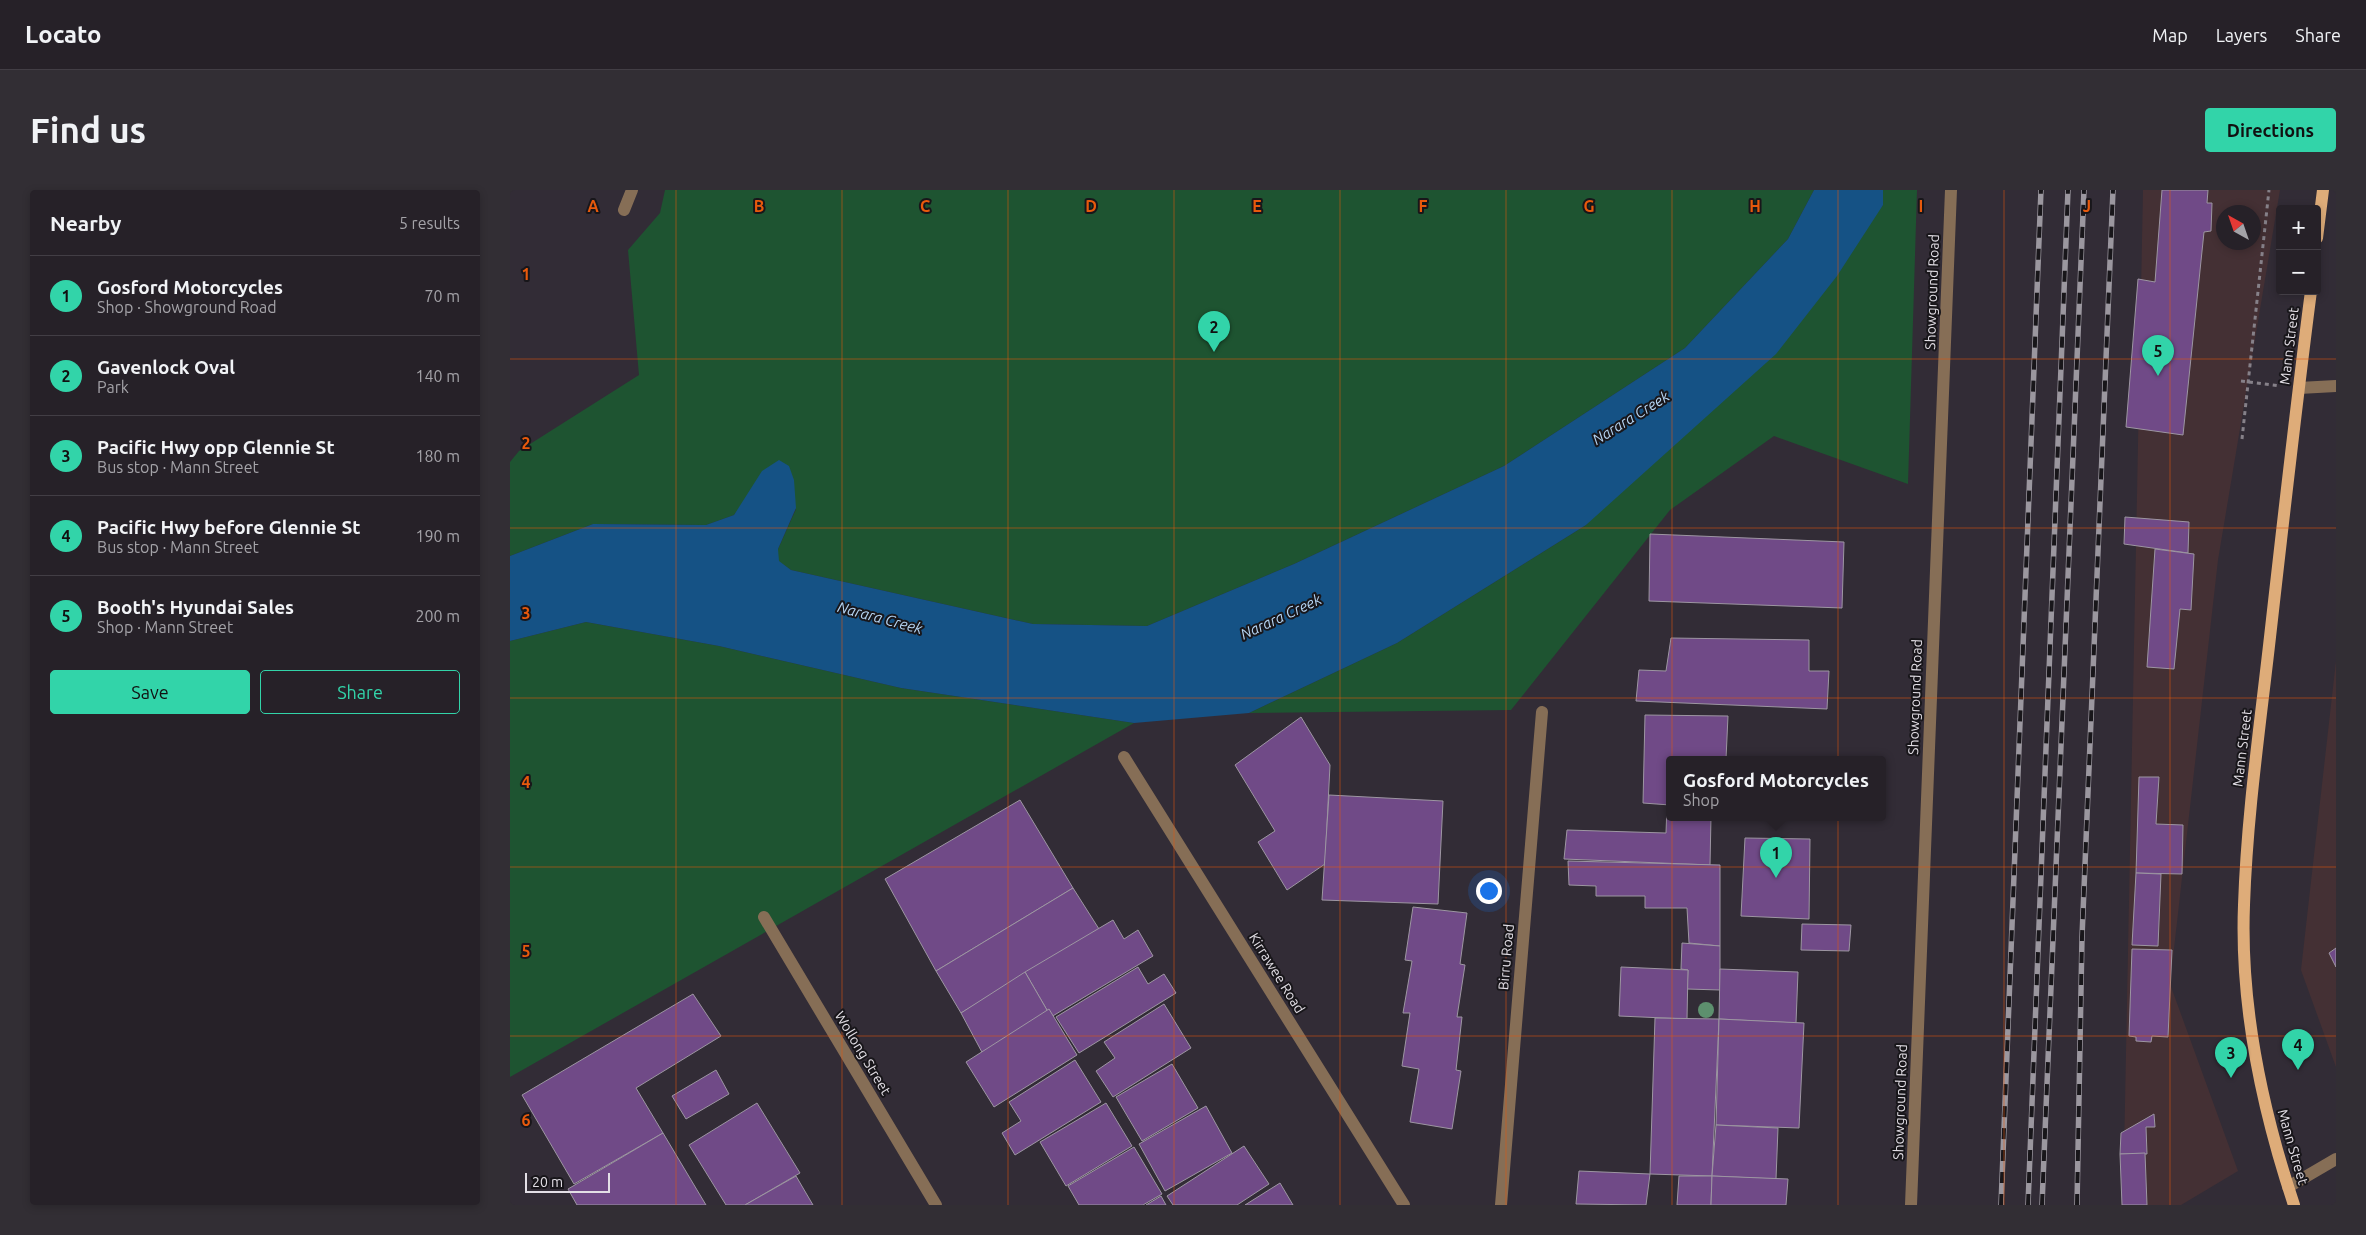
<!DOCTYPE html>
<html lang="en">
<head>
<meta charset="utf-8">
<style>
  body { margin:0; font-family:Ubuntu,sans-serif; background:#322e34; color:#f1f3f6 }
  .controls { position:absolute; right:15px; top:15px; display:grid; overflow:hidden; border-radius:5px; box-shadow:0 2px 8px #0003 }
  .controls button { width:45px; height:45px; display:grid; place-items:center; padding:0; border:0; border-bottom:1px solid #423e45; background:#262128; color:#f1f3f6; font:25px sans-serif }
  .compass { position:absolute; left:1706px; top:15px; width:45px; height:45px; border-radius:50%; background:#262128; box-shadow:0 2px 8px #0003; rotate:320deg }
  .scale { position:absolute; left:15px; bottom:12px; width:85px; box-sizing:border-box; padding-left:5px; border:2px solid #e3dfe6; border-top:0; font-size:14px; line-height:18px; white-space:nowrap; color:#e3dfe6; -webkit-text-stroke:4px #18161a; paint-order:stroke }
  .you { position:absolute; left:978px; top:700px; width:18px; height:18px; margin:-12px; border:4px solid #fff; border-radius:50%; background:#1a73e8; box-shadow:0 0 0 8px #1a73e833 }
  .badge { display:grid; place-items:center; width:32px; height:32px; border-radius:50%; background:#32d4a9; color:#111; font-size:16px; font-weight:700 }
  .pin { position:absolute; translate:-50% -41px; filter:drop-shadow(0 1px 2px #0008) }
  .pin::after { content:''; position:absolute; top:26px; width:18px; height:15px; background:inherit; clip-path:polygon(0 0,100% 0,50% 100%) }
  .popup { position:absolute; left:1156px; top:566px; width:220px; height:65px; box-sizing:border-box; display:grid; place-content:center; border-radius:5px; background:#262128; filter:drop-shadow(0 1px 4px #0005); font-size:16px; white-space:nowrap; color:#a4a3a8 }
  .popup b { font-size:19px; color:#f1f3f6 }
  .popup::after { content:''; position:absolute; left:50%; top:100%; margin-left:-10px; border:10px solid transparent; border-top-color:#262128 }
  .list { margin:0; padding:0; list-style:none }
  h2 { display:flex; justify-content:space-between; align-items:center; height:65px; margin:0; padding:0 20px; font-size:21px }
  h2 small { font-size:16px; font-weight:400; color:#a4a3a8 }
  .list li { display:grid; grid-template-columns:32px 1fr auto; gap:15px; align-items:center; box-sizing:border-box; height:80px; padding:0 20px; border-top:1px solid #423e45 }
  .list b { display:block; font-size:19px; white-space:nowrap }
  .list p { margin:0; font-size:16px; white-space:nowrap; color:#a4a3a8 }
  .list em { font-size:16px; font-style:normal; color:#a4a3a8 }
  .actions { display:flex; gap:10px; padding:15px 20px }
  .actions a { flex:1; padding:11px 0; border:1px solid #32d4a9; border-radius:5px; text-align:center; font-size:18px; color:#32d4a9 }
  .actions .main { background:#32d4a9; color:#111 }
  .map { position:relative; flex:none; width:1826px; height:1015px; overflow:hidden; border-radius:5px }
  header { display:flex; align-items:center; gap:30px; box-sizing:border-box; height:70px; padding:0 25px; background:#262128; border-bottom:1px solid #423e45 }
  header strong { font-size:24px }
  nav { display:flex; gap:28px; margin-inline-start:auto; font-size:18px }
  .intro { display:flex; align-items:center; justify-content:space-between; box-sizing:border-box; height:120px; padding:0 30px }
  h1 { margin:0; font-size:35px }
  .button { padding:12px 22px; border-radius:5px; background:#32d4a9; color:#111; font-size:18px; font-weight:700 }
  main { display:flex; gap:30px; padding:0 30px }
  aside { flex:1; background:#262128; border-radius:5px; box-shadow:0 2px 8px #0003 }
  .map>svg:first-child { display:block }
  .commercial { fill:#443034; fill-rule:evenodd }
  .green { fill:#1e5431 }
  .water { fill:#155285 }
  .building { fill:#704a87; stroke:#9d96a2 }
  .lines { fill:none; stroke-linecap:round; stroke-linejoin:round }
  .path { stroke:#868189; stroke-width:3; stroke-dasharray:4 4; stroke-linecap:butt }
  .minor { stroke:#866e56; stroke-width:12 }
  .major { stroke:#deac79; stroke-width:12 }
  .rail-casing { stroke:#9b979f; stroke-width:5.5 }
  .rail { stroke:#18161a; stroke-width:4; stroke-dasharray:11; stroke-linecap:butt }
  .tree { fill:#5d906e }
  .grid { fill:none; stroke:#e8590c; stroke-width:1; stroke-opacity:0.55 }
  .labels { text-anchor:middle; stroke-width:4; stroke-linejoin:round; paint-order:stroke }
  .street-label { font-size:14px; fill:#e3dfe6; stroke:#18161a }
  .water-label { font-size:15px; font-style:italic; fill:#b5d4f2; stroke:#18161a }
  .grid-label { font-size:16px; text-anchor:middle; font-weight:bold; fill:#e8590c; stroke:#18161a; stroke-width:4; stroke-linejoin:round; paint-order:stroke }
</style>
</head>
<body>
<header>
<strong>Locato</strong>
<nav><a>Map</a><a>Layers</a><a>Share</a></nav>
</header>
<div class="intro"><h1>Find us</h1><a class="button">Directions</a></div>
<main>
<aside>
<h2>Nearby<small>5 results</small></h2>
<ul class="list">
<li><span class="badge">1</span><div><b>Gosford Motorcycles</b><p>Shop · Showground Road</p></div><em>70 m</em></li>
<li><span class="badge">2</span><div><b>Gavenlock Oval</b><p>Park</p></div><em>140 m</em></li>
<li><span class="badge">3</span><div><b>Pacific Hwy opp Glennie St</b><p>Bus stop · Mann Street</p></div><em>180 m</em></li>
<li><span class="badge">4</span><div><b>Pacific Hwy before Glennie St</b><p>Bus stop · Mann Street</p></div><em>190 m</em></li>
<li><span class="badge">5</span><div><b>Booth's Hyundai Sales</b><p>Shop · Mann Street</p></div><em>200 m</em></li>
</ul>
<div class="actions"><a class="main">Save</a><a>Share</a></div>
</aside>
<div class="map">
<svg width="1826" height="1015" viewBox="0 0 1826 1015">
  <rect width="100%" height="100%" fill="#322c36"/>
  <g class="commercial">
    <path d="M1633 0H1770L1708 370 1660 794 1728 981 1671 1015H1613ZM1714 22H1744V52H1714Z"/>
    <polygon points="1826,471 1826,877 1791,780"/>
  </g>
  <g class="green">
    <polygon points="155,0 1304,0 1278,49 1175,158 994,276 784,374 637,436 523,434 281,380 268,371 268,359 286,319 239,304 224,325 196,335 83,334 0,366 0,272 9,261 129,185 118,60 150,23"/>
    <polygon points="1373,0 1407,0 1398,294 1264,246 1160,320 1001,520 739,523 887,453 1076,335 1373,15"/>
    <polygon points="76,432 209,456 391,498 624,533 0,887 0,451"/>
  </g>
  <polygon class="water" points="1304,0 1373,0 1373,15 1327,86 1266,164 1076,335 887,453 739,523 624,533 391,498 209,456 76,432 0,451 0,366 83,334 196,335 224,325 252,281 269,270 279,276 284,290 286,318 268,359 269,371 281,380 523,434 637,436 784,374 994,276 1175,158 1278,49"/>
  <g class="building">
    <polygon points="1652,0 1698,0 1697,13 1702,13 1701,41 1694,42 1673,245 1616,237 1628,89 1645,92"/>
    <polygon points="1615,327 1679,332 1678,363 1614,354"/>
    <polygon points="1140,344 1334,352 1332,418 1139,411"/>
    <polygon points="1645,359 1684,364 1681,420 1670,419 1664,479 1637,477"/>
    <polygon points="1161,448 1299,450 1299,481 1319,481 1317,519 1126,511 1129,480 1156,481"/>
    <polygon points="1135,525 1218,526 1216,569 1160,569 1160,615 1133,613"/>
    <polygon points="791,527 820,575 815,674 777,700 748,652 765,641 725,575"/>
    <polygon points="1629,587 1649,587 1646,634 1673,635 1672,684 1626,683"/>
    <polygon points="819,605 933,611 928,714 812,710"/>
    <polygon points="510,610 563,698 426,781 375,689"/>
    <polygon points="1157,615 1160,615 1160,627 1201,627 1200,675 1054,669 1057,640 1156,643"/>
    <polygon points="1235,648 1300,649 1299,729 1231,726"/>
    <polygon points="1058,671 1210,675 1210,756 1179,753 1177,718 1135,718 1135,706 1086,706 1086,696 1059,695"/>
    <polygon points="1626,683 1651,684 1648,756 1622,755"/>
    <polygon points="563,698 589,739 451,823 426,781"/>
    <polygon points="903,717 957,723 950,774 955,775 947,827 952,827 946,880 951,881 942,939 900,932 909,879 892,876 900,823 893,823 902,771 895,770"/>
    <polygon points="603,730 614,749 628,740 643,766 541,827 515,782"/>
    <polygon points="1292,734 1341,735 1339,761 1291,760"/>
    <polygon points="1172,753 1210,756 1210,800 1177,799 1178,780 1171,779"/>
    <polygon points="1826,758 1826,777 1819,763"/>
    <polygon points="1622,759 1662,760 1658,847 1642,846 1641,852 1626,851 1626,847 1619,846"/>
    <polygon points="628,777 638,794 654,784 666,803 569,863 546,827"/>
    <polygon points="1111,777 1178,780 1177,829 1109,826"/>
    <polygon points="1210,779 1288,782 1286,833 1209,829"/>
    <polygon points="515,782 541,827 474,866 451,823"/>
    <polygon points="183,804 211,846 126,898 153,943 64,994 12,905"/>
    <polygon points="654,814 681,858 603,907 586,881 605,868 594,852"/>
    <polygon points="539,819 567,865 484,917 456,872"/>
    <polygon points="1145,828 1209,829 1202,986 1140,984"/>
    <polygon points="1209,829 1294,833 1289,938 1206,935"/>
    <polygon points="565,870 591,912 505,965 492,943 511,931 499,912"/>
    <polygon points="662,874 688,918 632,951 606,907"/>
    <polygon points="206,880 219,904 176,929 162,906"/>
    <polygon points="247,913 290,983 235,1015 216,1015 179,955"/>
    <polygon points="596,913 622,956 556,996 530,952"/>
    <polygon points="696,916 722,963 655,1001 629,954"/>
    <polygon points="1644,924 1645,937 1636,937 1637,964 1610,964 1611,943"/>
    <polygon points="1206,935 1268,938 1266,989 1202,986"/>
    <polygon points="153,943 196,1015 67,1015 58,999"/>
    <polygon points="734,956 759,994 727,1015 663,1015 657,1006"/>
    <polygon points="624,957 652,1004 633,1015 569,1015 558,996"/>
    <polygon points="1635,963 1637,1015 1612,1015 1610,964"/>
    <polygon points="1069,981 1140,984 1136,1015 1066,1014"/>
    <polygon points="286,986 303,1015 235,1015"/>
    <polygon points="1169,986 1202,986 1201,1015 1167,1015"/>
    <polygon points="1202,986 1278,989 1276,1015 1201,1015"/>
    <polygon points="770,993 783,1015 735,1015"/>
    <polygon points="651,1006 656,1015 636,1015"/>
  </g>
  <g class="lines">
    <g class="path">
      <polyline points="1731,191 1770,196"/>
      <polyline points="1732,249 1759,0"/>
    </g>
    <g class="minor">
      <polyline points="114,20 122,0"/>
      <polyline points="1789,198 1826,196"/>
      <polyline points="614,567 894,1015"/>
      <polyline points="254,727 426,1015"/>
      <polyline points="1778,997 1826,969"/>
      <polyline points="991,1015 1032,522"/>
      <polyline points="1401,1015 1441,0"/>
    </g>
    <g class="major">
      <polyline points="1807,48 1813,0"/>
      <path d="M1784 1015C1752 919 1730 817 1734 715 1737 625 1750 536 1760 447 1773 332 1786 216 1801 101"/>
    </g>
    <g class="rail-casing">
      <g id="rail">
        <polyline points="1491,1015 1531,0"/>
        <polyline points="1518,1015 1558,0"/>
        <polyline points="1532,1015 1574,0"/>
        <polyline points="1567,1015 1572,747 1603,0"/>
      </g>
    </g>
    <use href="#rail" class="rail"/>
  </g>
  <circle class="tree" cx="1196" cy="820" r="8"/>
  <path class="grid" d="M166 0V1015M332 0V1015M498 0V1015M664 0V1015M830 0V1015M996 0V1015M1162 0V1015M1328 0V1015M1494 0V1015M1660 0V1015M0 169H1826M0 338H1826M0 508H1826M0 677H1826M0 846H1826"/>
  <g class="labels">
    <g class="street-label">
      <text transform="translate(1422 102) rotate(-88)" y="5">Showground Road</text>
      <text transform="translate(1779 156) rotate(-83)" y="5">Mann Street</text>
      <text transform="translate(1405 507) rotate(-88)" y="5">Showground Road</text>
      <text transform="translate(1732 558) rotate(-83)" y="5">Mann Street</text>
      <text transform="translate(996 767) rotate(-85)" y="5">Birru Road</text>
      <text transform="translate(767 783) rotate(58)" y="5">Kirrawee Road</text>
      <text transform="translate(353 863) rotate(59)" y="5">Wollong Street</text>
      <text transform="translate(1390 912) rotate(-88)" y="5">Showground Road</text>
      <text transform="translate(1783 957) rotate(74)" y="5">Mann Street</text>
    </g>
    <g class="water-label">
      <text transform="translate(1121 228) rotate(-32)" y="5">Narara Creek</text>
      <text transform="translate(771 427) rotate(-25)" y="5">Narara Creek</text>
      <text transform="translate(370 428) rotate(15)" y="5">Narara Creek</text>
    </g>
  </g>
  <g class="grid-label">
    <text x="83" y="22">A</text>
    <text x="249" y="22">B</text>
    <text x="415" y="22">C</text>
    <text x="581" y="22">D</text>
    <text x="747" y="22">E</text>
    <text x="913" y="22">F</text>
    <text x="1079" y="22">G</text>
    <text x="1245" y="22">H</text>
    <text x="1411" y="22">I</text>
    <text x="1577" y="22">J</text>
    <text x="16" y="90">1</text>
    <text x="16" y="259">2</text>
    <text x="16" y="429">3</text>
    <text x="16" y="598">4</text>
    <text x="16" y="767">5</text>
    <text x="16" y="936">6</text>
  </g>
</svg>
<div class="controls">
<button>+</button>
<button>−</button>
</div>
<svg class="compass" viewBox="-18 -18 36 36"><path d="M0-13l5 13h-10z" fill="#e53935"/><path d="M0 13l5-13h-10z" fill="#a4a3a8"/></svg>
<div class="scale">20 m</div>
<div class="you"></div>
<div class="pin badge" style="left:1266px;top:688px">1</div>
<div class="popup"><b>Gosford Motorcycles</b>Shop</div>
<div class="pin badge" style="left:704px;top:162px">2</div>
<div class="pin badge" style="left:1721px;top:888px">3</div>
<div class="pin badge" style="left:1788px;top:880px">4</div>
<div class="pin badge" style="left:1648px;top:186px">5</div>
</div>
</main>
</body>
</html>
